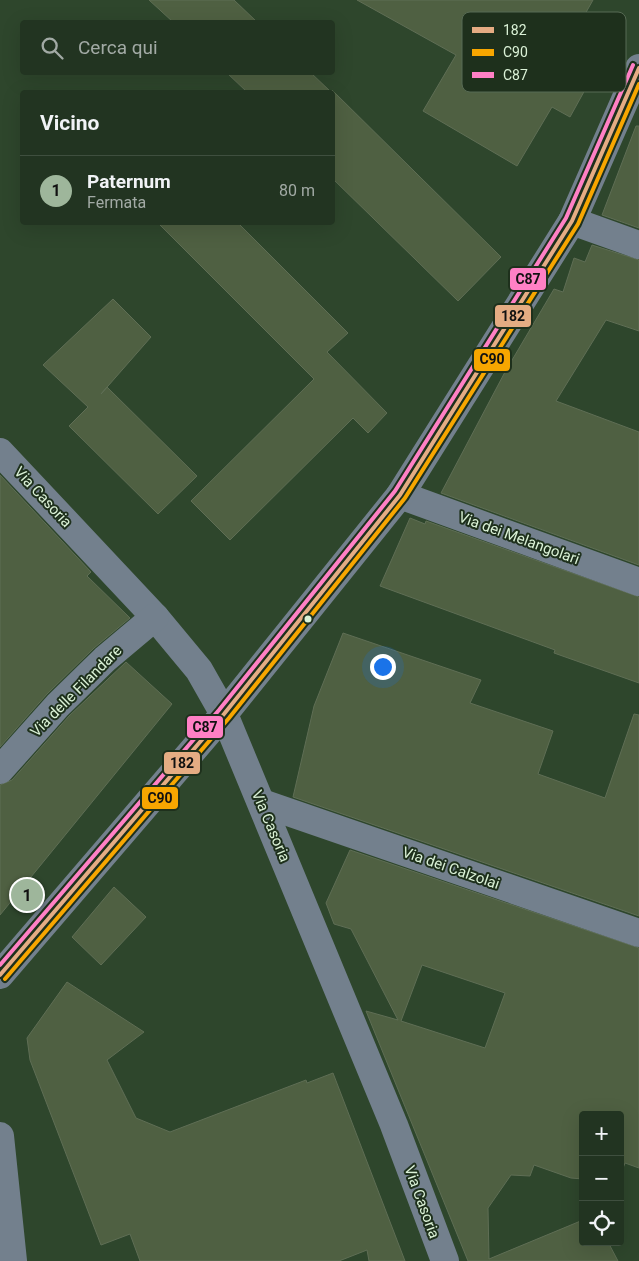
<!DOCTYPE html>
<html lang="it">
<head>
<meta charset="utf-8">
<style>
  body { margin:0; font-family:Roboto,sans-serif; background:#2a3c2a; color:#f1f3f6 }
  .controls { position:absolute; right:15px; bottom:15px; display:grid; overflow:hidden; border-radius:5px; box-shadow:0 5px 20px #0002 }
  .controls button { width:45px; height:45px; display:grid; place-items:center; padding:0; border:0; border-bottom:1px solid #3f4f3f; background:#223421; color:#f1f3f6; font:25px sans-serif }
  .you { position:absolute; left:382px; top:666px; width:18px; height:18px; margin:-12px; border:4px solid #fff; border-radius:50%; background:#1a73e8; box-shadow:0 0 0 8px #1a73e833 }
  .badge { display:grid; place-items:center; width:32px; height:32px; border-radius:50%; background:#9eb69b; color:#111; font-size:16px; font-weight:700 }
  .pin { position:absolute; translate:-50% -50%; border:2px solid #fff; box-shadow:0 1px 5px #0006 }
  .list { margin:0; padding:0; list-style:none }
  h2 { display:flex; justify-content:space-between; align-items:center; height:65px; margin:0; padding:0 20px; font-size:21px }
  h2 small { font-size:16px; font-weight:400; color:#a2aaa5 }
  .list li { display:grid; grid-template-columns:32px 1fr auto; gap:15px; align-items:center; box-sizing:border-box; height:70px; padding:0 20px; border-top:1px solid #3f4f3f }
  .list b { display:block; font-size:19px; white-space:nowrap }
  .list p { margin:0; font-size:16px; white-space:nowrap; color:#a2aaa5 }
  .list em { font-size:16px; font-style:normal; color:#a2aaa5 }
  .icon { flex:none; width:28px; height:28px; fill:none; stroke:currentColor; stroke-width:2; stroke-linecap:round; stroke-linejoin:round }
  .map { position:relative; flex:none; width:639px; height:1261px; overflow:hidden }
  .search { position:absolute; background:#223421; box-shadow:0 5px 20px #0002; left:20px; top:20px; width:315px; height:55px; display:flex; align-items:center; gap:12px; box-sizing:border-box; padding:0 18px; border-radius:5px; color:#a2aaa5; font-size:19px }
  .panel { position:absolute; background:#223421; box-shadow:0 5px 20px #0002; left:20px; top:90px; width:315px; height:135px; border-radius:5px }
  .map>svg:first-child { display:block }
  .building { fill:#4f6042; stroke:#5f6e55; fill-rule:evenodd }
  .lines { fill:none; stroke-linecap:round; stroke-linejoin:round }
  .minor { stroke:#73808d; stroke-width:28 }
  .bus-1-casing { stroke:#1e301c; stroke-width:8 }
  .bus-2-casing { stroke:#1e301c; stroke-width:8 }
  .bus-3-casing { stroke:#1e301c; stroke-width:8 }
  .bus-1 { stroke:#e5ac83; stroke-width:4 }
  .bus-2 { stroke:#f7a600; stroke-width:4 }
  .bus-3 { stroke:#ff80c5; stroke-width:4 }
  .bus-dot { fill:#dbf2d7; stroke:#1e301c; stroke-width:2 }
  .labels { text-anchor:middle; stroke-width:4; stroke-linejoin:round; paint-order:stroke }
  .street-label { font-size:15px; fill:#dbf2d7; stroke:#1e301c }
  .key { fill:#1e301c; stroke:#576a54; stroke-width:1 }
  .key-label { font-size:14px; fill:#dbf2d7 }
  .line-badge { stroke:#1e301c; stroke-width:2 }
  .pale-badge-label { font-size:14px; text-anchor:middle; font-weight:bold; fill:#111 }
</style>
</head>
<body>
<div class="map">
<svg width="639" height="1261" viewBox="0 0 639 1261">
  <rect width="100%" height="100%" fill="#2e462c"/>
  <g class="building">
    <polygon points="149,0 234,0 257,22 173,22"/>
    <polygon points="357,0 593,0 580,23 612,41 570,117 552,107 517,166 423,111 456,55"/>
    <polygon points="226,72 310,72 331,92 247,92"/>
    <polygon points="332,90 501,257 458,301 332,178"/>
    <polygon points="636,126 639,126 639,228 602,215"/>
    <polygon points="157,222 237,222 348,333 327,352 387,413 368,433 353,418 230,540 191,501 314,379"/>
    <polygon points="592,245 639,260 639,331 606,320 556,401 639,432 639,565 441,493 505,372 554,289 563,292 574,258 585,262"/>
    <polygon points="113,299 151,337 101,394 107,387 197,476 158,514 69,426 88,407 43,365"/>
    <polygon points="0,475 91,572 87,576 130,618 94,648 47,694 0,747"/>
    <polygon points="410,518 425,524 426,521 639,597 639,683 554,653 555,650 380,586"/>
    <polygon points="343,633 481,680 470,703 553,731 538,774 605,798 634,714 639,715 639,916 293,797 314,706"/>
    <polygon points="126,662 172,704 0,915 0,785 12,780 69,716"/>
    <path d="M350 850 639 948V1168L625 1163 620 1176V1115H583V1179L571 1178 534 1165 530 1176 511 1175 488 1208 489 1259 583 1220V1242H608L618 1261H468L366 1011 398 1020 351 929 334 924 326 903ZM422 965 505 993 485 1048 401 1021Z"/>
    <polygon points="114,887 146,917 101,965 72,937"/>
    <polygon points="67,982 144,1032 107,1060 136,1118 170,1132 306,1080 307,1083 333,1073 405,1261 369,1261 367,1250 339,1261 140,1261 130,1234 101,1245 30,1060 27,1038"/>
  </g>
  <g class="lines">
    <g class="minor">
      <polyline points="572,221 639,245"/>
      <polyline points="0,452 155,617 199,670 224,714 394,1125 445,1261"/>
      <polyline points="400,495 639,582"/>
      <polyline points="0,770 58,705 105,659 155,617"/>
      <polyline points="262,803 639,933"/>
      <polyline points="0,975 224,714 400,495 572,221 639,68"/>
      <polyline points="0,1136 13,1261"/>
    </g>
    <g class="bus-1-casing">
      <polyline id="bus-1" points="0,975 224,714 400,495 572,221 639,68"/>
    </g>
    <g class="bus-2-casing">
      <polyline id="bus-2" points="5,979 229,718 405,498 578,224 639,84"/>
    </g>
    <g class="bus-3-casing">
      <polyline id="bus-3" points="0,965 219,710 395,491 566,218 633,65"/>
    </g>
    <use href="#bus-1" class="bus-1"/>
    <use href="#bus-2" class="bus-2"/>
    <use href="#bus-3" class="bus-3"/>
  </g>
  <circle class="bus-dot" cx="308" cy="619" r="4.5"/>
  <g class="labels">
    <g class="street-label">
      <text transform="translate(43 497) rotate(47)" y="5">Via Casoria</text>
      <text transform="translate(519 538) rotate(20)" y="5">Via dei Melangolari</text>
      <text transform="translate(76 691) rotate(-45)" y="5">Via delle Filandare</text>
      <text transform="translate(271 826) rotate(67)" y="5">Via Casoria</text>
      <text transform="translate(451 868) rotate(19)" y="5">Via dei Calzolai</text>
      <text transform="translate(422 1202) rotate(70)" y="5">Via Casoria</text>
    </g>
  </g>
  <rect x="462" y="12" width="164" height="80" rx="8" class="key"/>
  <rect x="472" y="27" width="22" height="6" fill="#e5ac83"/>
  <rect x="472" y="49" width="22" height="7" fill="#f7a600"/>
  <rect x="472" y="72" width="22" height="6" fill="#ff80c5"/>
  <g class="key-label">
    <text x="503" y="35">182</text>
    <text x="503" y="57">C90</text>
    <text x="503" y="80">C87</text>
  </g>
  <g class="line-badge">
    <rect x="509" y="267" width="38" height="24" rx="5" fill="#ff80c5"/>
    <rect x="494" y="304" width="38" height="24" rx="5" fill="#e5ac83"/>
    <rect x="473" y="348" width="38" height="24" rx="5" fill="#f7a600"/>
    <rect x="186" y="715" width="38" height="24" rx="5" fill="#ff80c5"/>
    <rect x="163" y="751" width="38" height="24" rx="5" fill="#e5ac83"/>
    <rect x="141" y="786" width="38" height="24" rx="5" fill="#f7a600"/>
  </g>
  <g class="pale-badge-label">
    <text x="528" y="284">C87</text>
    <text x="513" y="321">182</text>
    <text x="492" y="364">C90</text>
    <text x="205" y="732">C87</text>
    <text x="182" y="768">182</text>
    <text x="160" y="803">C90</text>
  </g>
</svg>
<div class="controls">
<button>+</button>
<button>−</button>
<button><svg class="icon" aria-label="locate" viewBox="0 0 24 24"><circle cx="12" cy="12" r="6"/><path d="M12 2v4M12 18v4M2 12h4M18 12h4"/></svg></button>
</div>
<div class="you"></div>
<div class="pin badge" style="left:27px;top:895px">1</div>
<div class="search"><svg class="icon" aria-label="search" viewBox="0 0 24 24"><circle cx="10" cy="10" r="6"/><path d="M15 15l6 6"/></svg>Cerca qui</div>
<section class="panel">
<h2>Vicino<small></small></h2>
<ul class="list">
<li><span class="badge">1</span><div><b>Paternum</b><p>Fermata</p></div><em>80 m</em></li>
</ul>
</section>
</div>
</body>
</html>
